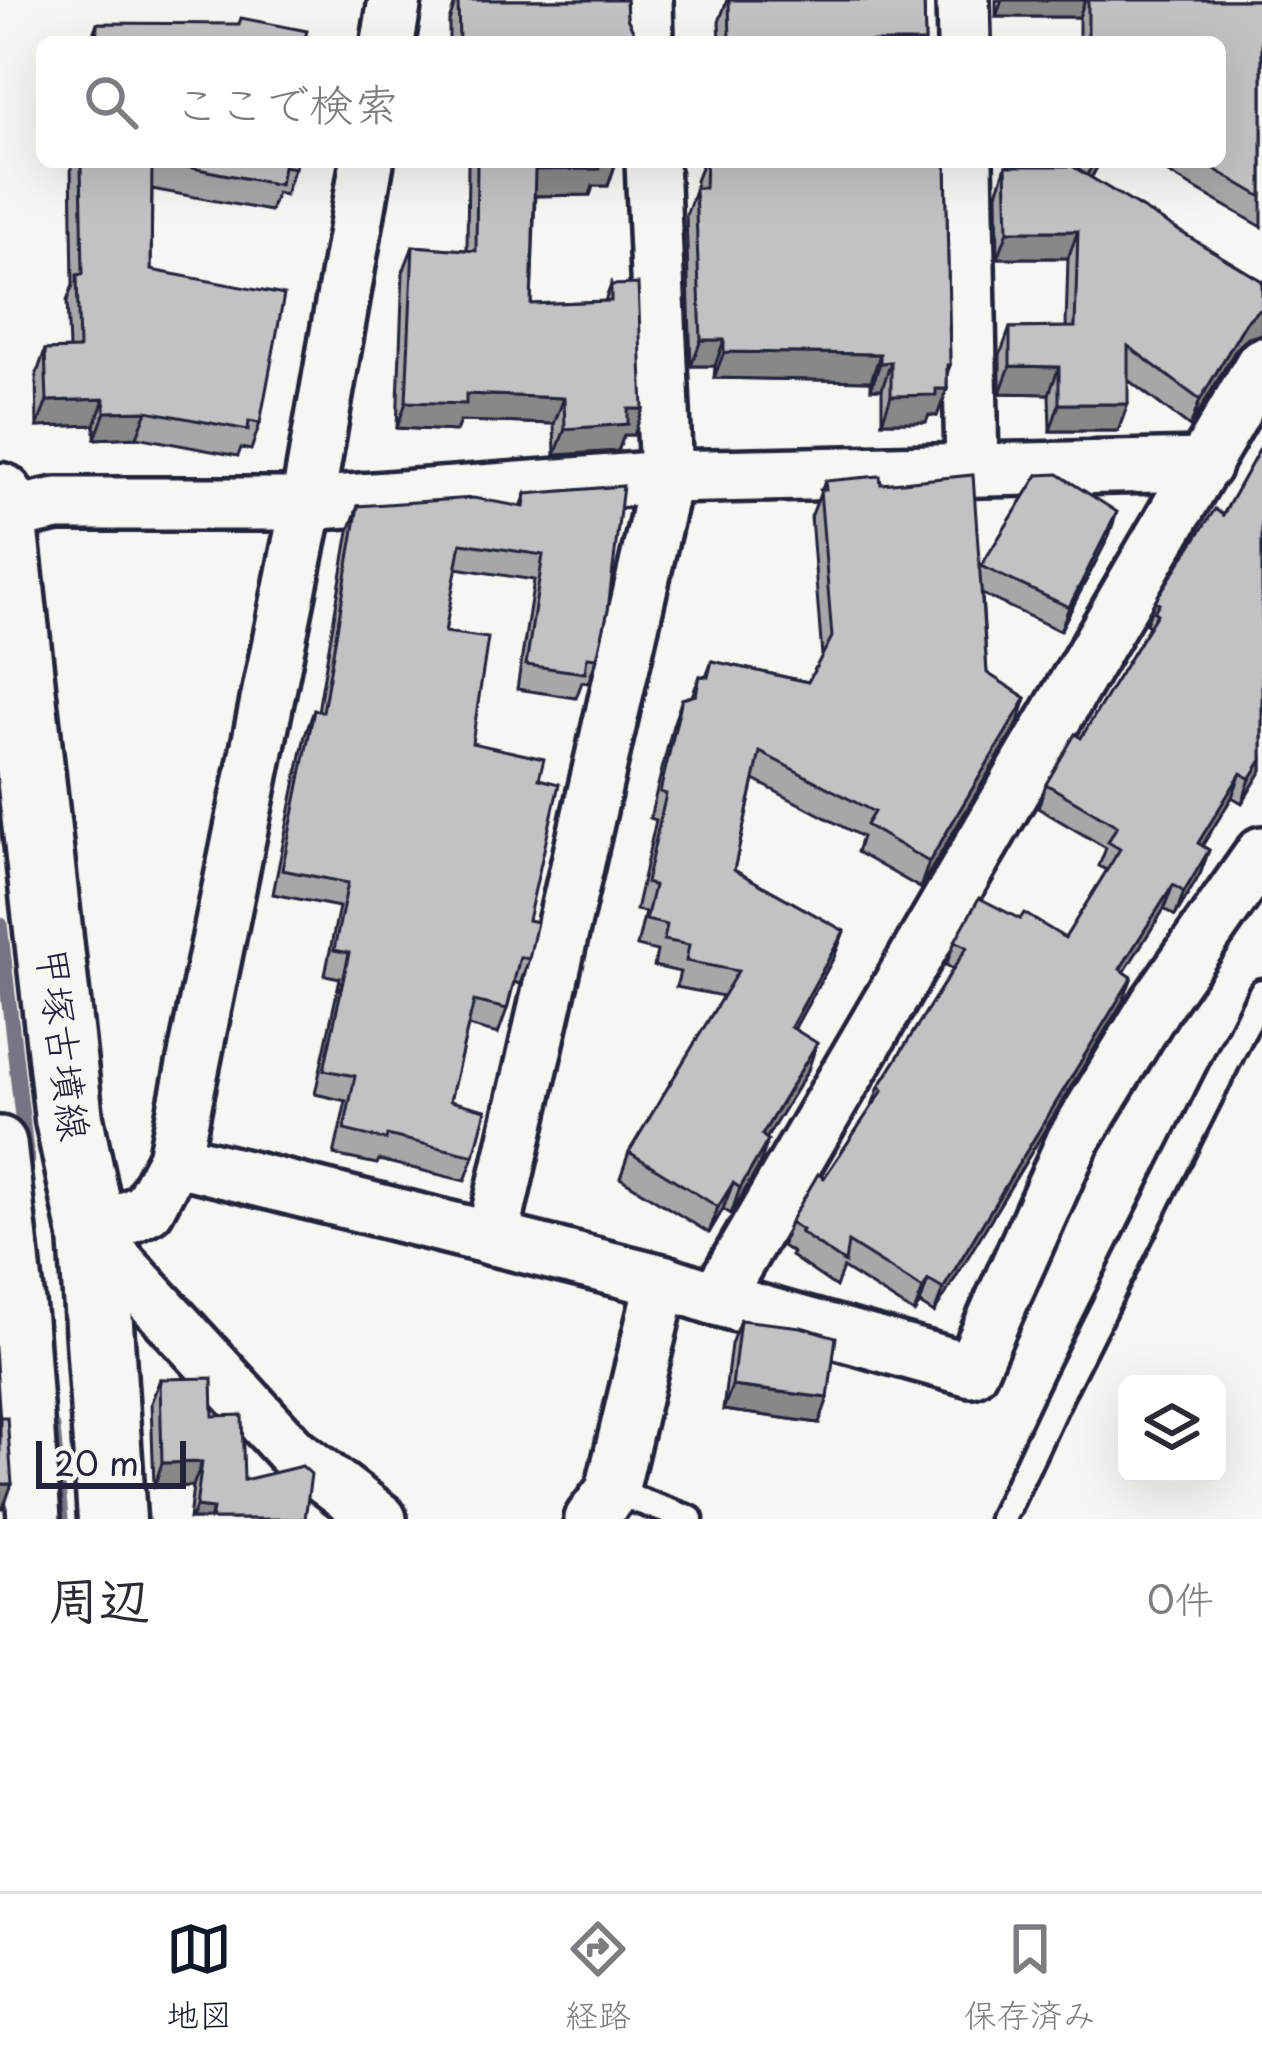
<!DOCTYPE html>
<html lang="ja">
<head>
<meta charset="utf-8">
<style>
  body { margin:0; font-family:"Playpen Sans","Klee One",sans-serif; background:#f7f7f7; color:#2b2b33 }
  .controls { position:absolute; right:36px; bottom:36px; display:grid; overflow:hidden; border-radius:18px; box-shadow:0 12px 48px #0002 }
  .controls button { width:108px; height:108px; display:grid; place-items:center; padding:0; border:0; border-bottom:3px solid #e1e1e2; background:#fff; color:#2b2b33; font:60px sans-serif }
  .scale { position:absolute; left:36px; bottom:30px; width:150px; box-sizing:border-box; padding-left:12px; border:6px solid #22223b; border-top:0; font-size:33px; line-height:42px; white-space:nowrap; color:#22223b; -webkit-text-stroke:9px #f6f6f2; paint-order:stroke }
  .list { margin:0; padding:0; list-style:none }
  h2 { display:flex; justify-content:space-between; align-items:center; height:156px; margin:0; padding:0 48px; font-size:51px }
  h2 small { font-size:39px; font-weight:400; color:#7c7c81 }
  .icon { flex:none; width:66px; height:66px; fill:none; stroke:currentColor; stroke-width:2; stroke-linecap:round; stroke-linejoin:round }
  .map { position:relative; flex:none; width:1262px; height:1519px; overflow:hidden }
  .search { position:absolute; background:#fff; box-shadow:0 12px 48px #0002; left:36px; right:36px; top:36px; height:132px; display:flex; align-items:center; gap:30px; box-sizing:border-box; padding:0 42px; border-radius:18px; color:#7c7c81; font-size:45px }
  .sheet { height:372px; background:#fff }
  nav { display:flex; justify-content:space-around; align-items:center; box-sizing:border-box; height:168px; border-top:3px solid #e1e1e2; background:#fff; font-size:33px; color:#7c7c81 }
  nav a { display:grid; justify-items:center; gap:6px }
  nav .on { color:#111827 }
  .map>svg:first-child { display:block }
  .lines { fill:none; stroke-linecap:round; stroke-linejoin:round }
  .stream { stroke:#757583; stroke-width:15 }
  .lane-casing { stroke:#22223b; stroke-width:33 }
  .street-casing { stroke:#22223b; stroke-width:60 }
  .secondary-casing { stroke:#22223b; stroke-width:75 }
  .lane { stroke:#f6f6f2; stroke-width:24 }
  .street { stroke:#f6f6f2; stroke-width:51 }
  .secondary { stroke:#f6f6f2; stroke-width:66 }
  .wall { fill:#a7a7a9; stroke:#22223b; stroke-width:3 }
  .shaded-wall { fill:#888889; stroke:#22223b; stroke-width:3 }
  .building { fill:#c2c2c4; stroke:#22223b; stroke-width:3 }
  .labels { text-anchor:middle; stroke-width:9; stroke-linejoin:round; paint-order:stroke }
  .street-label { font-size:39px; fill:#22223b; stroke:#f6f6f2 }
</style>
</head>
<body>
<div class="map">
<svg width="1262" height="1519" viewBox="0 0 1262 1519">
  <rect width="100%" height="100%" fill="#f6f6f2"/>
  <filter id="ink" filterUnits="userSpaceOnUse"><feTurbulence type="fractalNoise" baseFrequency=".00833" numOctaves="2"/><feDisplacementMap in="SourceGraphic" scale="24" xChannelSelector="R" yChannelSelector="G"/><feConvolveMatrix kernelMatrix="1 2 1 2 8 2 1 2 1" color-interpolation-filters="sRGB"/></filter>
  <g filter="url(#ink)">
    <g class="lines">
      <g class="stream">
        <polyline points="0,924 27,1160"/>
        <polyline points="53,1428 61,1519"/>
      </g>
      <g class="lane-casing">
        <g id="lane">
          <polyline points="612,1491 690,1519"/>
          <polyline points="1002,1519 1064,1387 1262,992"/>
        </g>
      </g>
      <g class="street-casing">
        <g id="street">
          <polyline points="646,0 647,42"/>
          <polyline points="963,0 964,42"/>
          <polyline points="388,42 395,0"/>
          <polyline points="367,162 307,504 174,1159 148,1208 93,1235 292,1452 380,1519"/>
          <polyline points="966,162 972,470"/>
          <polyline points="3,515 57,504 307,504 666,477 1205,465"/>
          <polyline points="0,1143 20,1320 34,1519"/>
          <polyline points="174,1159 662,1281 716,1299 1262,364"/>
          <polyline points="492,1239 666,477 652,162"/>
          <polyline points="716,1299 971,1370 1073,1141 1157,1003 1262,853"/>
          <polyline points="591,1519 612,1491 662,1281"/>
        </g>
      </g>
      <g class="secondary-casing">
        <polyline id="secondary" points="0,497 69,1119 93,1235 112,1519"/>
      </g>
      <use href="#lane" class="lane"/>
      <use href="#street" class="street"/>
      <use href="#secondary" class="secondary"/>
    </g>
    <g class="wall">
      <polygon points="456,0 626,0 627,18 636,42 449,42 449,21"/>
      <polygon points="727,0 924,0 925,42 720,42 719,22"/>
      <polygon points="996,0 1262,0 1262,227 1149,162 1220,162 1220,42 1079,42 1079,17 996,17"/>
      <polygon points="97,23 97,42 90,42"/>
      <polygon points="71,162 296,162 285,195 277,193 270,211 152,189 151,270 260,423 251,450 241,448 238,456 137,437 95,439 95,425 37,427 36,376 45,350 69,349 67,301 73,285"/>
      <polygon points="468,162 616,162 608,186 593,186 590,195 535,196 531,304 605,301 611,285 634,435 624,435 618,451 555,455 554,424 460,421 456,431 397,428 403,272 413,246 467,250"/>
      <polygon points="703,162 946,162 950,365 947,374 947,389 937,416 929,415 926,422 882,422 882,389 871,389 871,381 714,378 715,366 691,366 686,215 696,188 696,181"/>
      <polygon points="1079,162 1100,162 1091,178 1262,281 1262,334 1248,338 1236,349 1190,427 1128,380 1118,431 1050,431 1049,394 1000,393 1000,355 1010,328 1066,327 1068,258 998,258 997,193 1006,166 1079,170"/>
      <polygon points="1262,445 1262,770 1242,803 1232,797 1202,846 1209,850 1200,874 1175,916 1164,909 1124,972 1123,1001 934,1313 920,1304 914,1313 843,1268 836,1287 791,1256 793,1253 782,1246 790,1222 824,1178 871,1108 879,1087 953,969 946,965 955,941 1020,919 1065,938 1107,870 1099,866 1106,848 1038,808 1046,784 1081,738 1147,630 1149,626 1146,624 1155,601 1223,515"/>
      <polygon points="1038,475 1109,536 1060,631 982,594 987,673 1026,698 1017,725 920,888 857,852 862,837 754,780 734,870 844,931 834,957 794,1029 808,1070 766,1138 768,1140 759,1166 731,1214 723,1209 709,1233 620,1178 629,1152 723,996 676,987 680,972 654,966 657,951 637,946 645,912 636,910 656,820 650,818 673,725 682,699 692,696 700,676 706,677 712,661 808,682 822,656 811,517 825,481 881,484 980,568"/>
      <polygon points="526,494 597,658 588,683 582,682 576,698 517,689 534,580 456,568 445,632 472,743 539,779 528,920 529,959 520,984 514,982 507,1009 498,1034 468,1026 450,1101 474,1156 465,1181 379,1160 377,1164 334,1155 346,1101 315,1094 340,978 325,975 339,907 273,894 305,735 314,710 318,711 349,531 358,506 521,507"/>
      <polygon points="740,1320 819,1423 723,1410 731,1344"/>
      <polygon points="160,1379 213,1416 244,1480 305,1519 189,1519 193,1486 154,1487 151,1403"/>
    </g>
    <g class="shaded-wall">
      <polygon points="1002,0 1085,0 1079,17 996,17"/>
      <polygon points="599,162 616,162 608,186 593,186 590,195 526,196 535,170"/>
      <polygon points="1094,162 1100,162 1079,199 1088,173"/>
      <polygon points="1008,231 1078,231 1068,258 998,258"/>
      <polygon points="1258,310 1262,310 1262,334 1248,338 1236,349 1190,427 1200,400 1246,322"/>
      <polygon points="701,340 724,340 715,366 691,366"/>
      <polygon points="724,352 880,354 871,381 714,378"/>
      <polygon points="891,362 882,389 871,389 880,363"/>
      <polygon points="947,365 950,365 941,389 947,389 937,416 929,415 926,422 882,422 891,396"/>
      <polygon points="1010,366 1059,367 1049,394 1000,393"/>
      <polygon points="466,394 564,398 554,424 460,421 456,431 397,428 406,402"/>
      <polygon points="104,399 95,425 37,427 47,401"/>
      <polygon points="1059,404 1128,404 1118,431 1050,431"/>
      <polygon points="628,409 643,409 634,435 624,435 618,451 555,455 565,429"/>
      <polygon points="147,411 137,437 95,439 105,412"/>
      <polygon points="1117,512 1109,536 1060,631 1069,607"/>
      <polygon points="1026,698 1017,725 920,888 929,862"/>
      <polygon points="1262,760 1262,770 1242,803 1250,779"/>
      <polygon points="1241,773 1232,797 1189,867 1198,843"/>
      <polygon points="1209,850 1200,874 1175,916 1184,892"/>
      <polygon points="1173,885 1164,909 1111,993 1120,969"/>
      <polygon points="844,931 834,957 781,1053 791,1027"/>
      <polygon points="1132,977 1123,1001 934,1313 943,1289"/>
      <polygon points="817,1043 808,1070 752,1162 762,1135"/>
      <polygon points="768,1140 759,1166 731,1214 740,1188"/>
      <polygon points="733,1183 723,1209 709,1233 718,1207"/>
      <polygon points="928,1280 920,1304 914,1313 923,1289"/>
      <polygon points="732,1386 828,1398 819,1423 723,1410"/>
      <polygon points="202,1462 193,1486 154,1487 162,1463"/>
      <polygon points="0,1484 12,1484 3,1508 0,1508"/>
      <polygon points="196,1507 213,1509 209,1519 191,1519"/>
    </g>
    <g class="building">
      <polygon points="458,0 626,0 627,18 636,36 636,42 459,42"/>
      <polygon points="729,0 924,0 925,42 730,42"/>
      <polygon points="1088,0 1262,0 1262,197 1202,162 1220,162 1220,42 1088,42"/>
      <polygon points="241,18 307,31 304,42 97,42 97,23 239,24"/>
      <polygon points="81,162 152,162 151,270 284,295 260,423 249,421 248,430 147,411 105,412 104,399 47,401 45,350 79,349 77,275 83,274"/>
      <polygon points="161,162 296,162 295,168 283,166 280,185"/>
      <polygon points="477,162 599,162 599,169 535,170 531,304 611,301 611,285 638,284 643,409 628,409 628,424 565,429 564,398 466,394 466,404 406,402 413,246 476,251"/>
      <polygon points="706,162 946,162 950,365 947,365 947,389 936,389 936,395 891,396 891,362 880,363 880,354 724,352 724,340 701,340 695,188 705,188"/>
      <polygon points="1006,166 1072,166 1262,281 1262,310 1258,310 1246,322 1200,400 1128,346 1128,404 1059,404 1059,367 1010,366 1010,328 1075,327 1078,231 1008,231"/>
      <polygon points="1262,445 1262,760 1250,779 1241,773 1198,843 1209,850 1184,892 1173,885 1120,969 1132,977 943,1289 928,1280 923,1289 848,1242 845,1263 800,1232 802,1230 790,1222 818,1174 824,1178 883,1090 879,1087 967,947 955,941 979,898 1020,919 1024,913 1065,938 1120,849 1108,842 1117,826 1046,784 1075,734 1081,738 1157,614 1154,612 1159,603 1155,601 1215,509 1223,515"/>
      <polygon points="1058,474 1117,512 1069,607 981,566 1038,475"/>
      <polygon points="973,475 987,673 1026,698 929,862 866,825 874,812 760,752 734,870 844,931 791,1027 817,1043 762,1135 768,1140 740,1188 733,1183 718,1207 629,1152 738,971 686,961 689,945 664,940 667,925 646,920 654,886 646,883 666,794 660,792 682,699 696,695 700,676 708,677 712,661 808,682 832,637 820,490 826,490 825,481 880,476 881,484"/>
      <polygon points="623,486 608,610 597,658 587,657 585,673 526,665 543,555 461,543 445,632 488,638 472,743 544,759 539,779 559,784 528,920 537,922 529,959 520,957 507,1009 474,1001 450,1101 486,1110 474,1156 387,1135 386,1140 344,1130 355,1076 324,1070 349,953 334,950 348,883 282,870 314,710 323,712 358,506 473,498 524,507 526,494"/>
      <polygon points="740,1320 801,1327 836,1337 828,1398 732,1386"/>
      <polygon points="212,1378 213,1416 242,1415 244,1480 302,1466 311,1474 305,1519 211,1519 213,1509 196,1507 202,1462 162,1463 160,1379"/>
      <polygon points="0,1417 7,1417 12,1484 0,1484"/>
    </g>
  </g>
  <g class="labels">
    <g class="street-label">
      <text transform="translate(63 1044) rotate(83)" y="14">甲塚古墳線</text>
    </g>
  </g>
</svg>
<div class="controls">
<button><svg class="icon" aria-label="layers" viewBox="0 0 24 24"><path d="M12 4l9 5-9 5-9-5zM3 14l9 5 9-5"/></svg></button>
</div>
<div class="scale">20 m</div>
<div class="search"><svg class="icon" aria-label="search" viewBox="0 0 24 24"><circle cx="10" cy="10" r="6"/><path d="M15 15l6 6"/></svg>ここで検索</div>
</div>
<section class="sheet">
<h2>周辺<small>0件</small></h2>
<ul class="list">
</ul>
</section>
<nav>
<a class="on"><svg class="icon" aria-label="map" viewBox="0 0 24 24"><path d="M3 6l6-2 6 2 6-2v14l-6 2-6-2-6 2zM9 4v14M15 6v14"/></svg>地図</a>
<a><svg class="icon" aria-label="directions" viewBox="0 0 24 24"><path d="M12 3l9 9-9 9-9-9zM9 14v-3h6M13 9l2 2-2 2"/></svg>経路</a>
<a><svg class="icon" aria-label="saved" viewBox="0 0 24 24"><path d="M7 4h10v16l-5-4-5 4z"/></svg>保存済み</a>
</nav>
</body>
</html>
